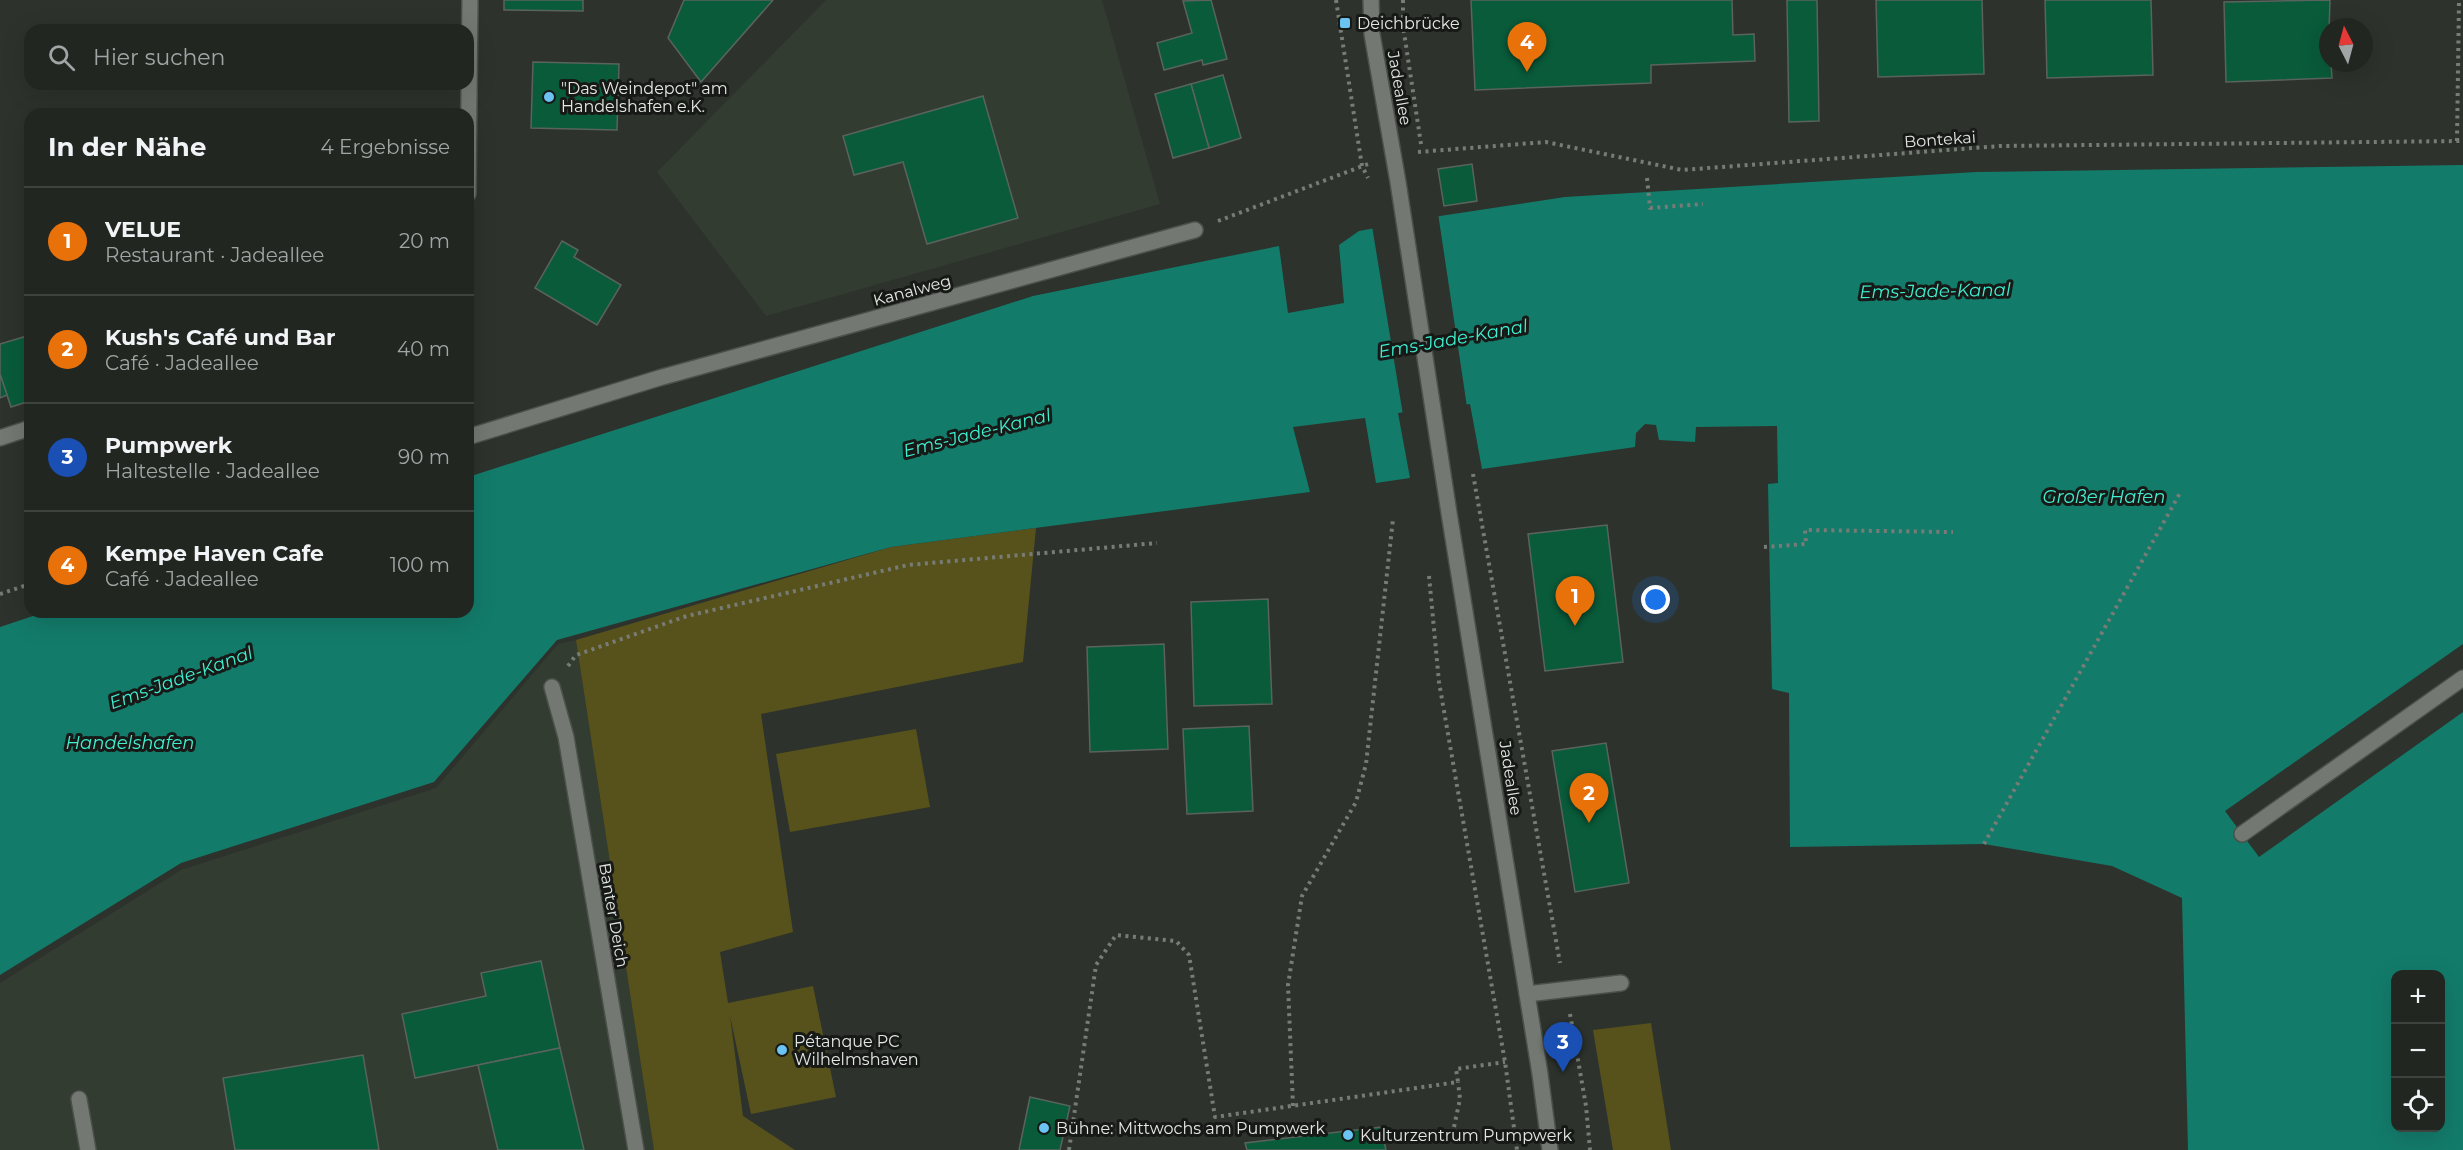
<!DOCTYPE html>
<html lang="de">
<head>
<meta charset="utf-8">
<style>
  body { margin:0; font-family:Montserrat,sans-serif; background:#2e322e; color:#f1f3f6 }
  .controls { position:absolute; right:18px; bottom:18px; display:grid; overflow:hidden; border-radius:12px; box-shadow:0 6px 24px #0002 }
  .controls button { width:54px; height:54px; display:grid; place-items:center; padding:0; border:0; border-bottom:2px solid #3f433f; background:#222621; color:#f1f3f6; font:30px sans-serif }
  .compass { position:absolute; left:2319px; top:18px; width:54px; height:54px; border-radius:50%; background:#222621; box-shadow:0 6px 24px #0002; rotate:354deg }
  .you { position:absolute; left:1656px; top:600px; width:21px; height:21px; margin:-15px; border:4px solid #fff; border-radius:50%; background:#1a73e8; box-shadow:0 0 0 9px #1a73e833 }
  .badge { display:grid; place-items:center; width:39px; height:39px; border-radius:50%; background:#db2777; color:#fff; font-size:20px; font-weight:700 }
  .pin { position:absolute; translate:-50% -50px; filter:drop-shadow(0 2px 3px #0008) }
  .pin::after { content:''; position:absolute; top:32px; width:21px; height:18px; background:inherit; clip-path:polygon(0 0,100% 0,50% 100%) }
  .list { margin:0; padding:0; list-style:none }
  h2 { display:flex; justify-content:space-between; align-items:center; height:78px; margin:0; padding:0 24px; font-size:26px }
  h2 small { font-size:20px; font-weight:400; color:#a2a5a5 }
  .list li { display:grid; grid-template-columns:39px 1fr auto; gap:18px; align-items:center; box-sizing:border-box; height:108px; padding:0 24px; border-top:2px solid #3f433f }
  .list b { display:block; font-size:22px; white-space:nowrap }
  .list p { margin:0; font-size:20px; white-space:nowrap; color:#a2a5a5 }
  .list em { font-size:20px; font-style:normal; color:#a2a5a5 }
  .icon { flex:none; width:33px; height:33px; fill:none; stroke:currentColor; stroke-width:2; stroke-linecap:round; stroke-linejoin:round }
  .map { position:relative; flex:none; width:2463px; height:1150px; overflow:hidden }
  .search { position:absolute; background:#222621; box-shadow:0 6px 24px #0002; left:24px; top:24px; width:450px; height:66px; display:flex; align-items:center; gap:15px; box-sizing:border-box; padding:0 21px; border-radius:18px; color:#a2a5a5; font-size:22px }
  .panel { position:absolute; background:#222621; box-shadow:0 6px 24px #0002; left:24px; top:108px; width:450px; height:510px; border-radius:18px }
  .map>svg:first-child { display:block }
  .built { fill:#333c31 }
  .green { fill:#57521b }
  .water { fill:#137b6a; fill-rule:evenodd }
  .pier { fill:#2d322c }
  .building { fill:#095b3a; stroke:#5a635e; stroke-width:1.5 }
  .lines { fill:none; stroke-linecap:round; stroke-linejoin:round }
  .lane-casing { stroke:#4b504a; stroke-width:18 }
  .street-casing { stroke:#4b504a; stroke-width:18 }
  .path { stroke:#777c76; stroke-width:4; stroke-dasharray:3 4.5; stroke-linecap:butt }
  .lane { stroke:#737972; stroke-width:15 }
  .street { stroke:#737972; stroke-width:15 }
  .poi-dot { fill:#6ac3f1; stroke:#171917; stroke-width:2 }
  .labels { text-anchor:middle; stroke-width:6; stroke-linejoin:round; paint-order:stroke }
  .poi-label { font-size:16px; fill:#e4e8e3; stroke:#171917; text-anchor:start }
  .street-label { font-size:16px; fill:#e4e8e3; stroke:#171917 }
  .water-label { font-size:18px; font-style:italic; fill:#40efd0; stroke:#171917 }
</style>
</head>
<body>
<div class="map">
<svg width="2463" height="1150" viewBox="0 0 2463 1150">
  <rect width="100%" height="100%" fill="#2d322c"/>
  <g class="built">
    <polygon points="826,0 1102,0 1160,204 766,316 657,172"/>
    <polygon points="576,640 654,1150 0,1150 0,983 181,870 436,788 558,644"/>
  </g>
  <g class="green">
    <polygon points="1036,528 1023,662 761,714 793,932 720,952 728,1003 813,986 836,1097 751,1114 730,1016 743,1116 795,1150 654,1150 576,640 891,547"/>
    <polygon points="916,729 930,807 790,832 776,754"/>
    <polygon points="1651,1023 1671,1150 1613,1150 1593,1030"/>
  </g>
  <path class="water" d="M2463 165V644L2225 811 2259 857 2463 712V1150H2188L2182 898 2112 866 1984 844 1790 847 1789 693 1772 689 1768 484 1778 483 1777 426 1696 427 1695 442 1659 440 1656 425 1645 424 1636 433 1635 447 1482 469 1470 404 1398 413 1410 478 1376 483 1365 418 1293 427 1310 492 891 547 557 640 434 782 181 863 0 975V627L45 612H468V477L1033 296 1279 246 1288 313 1344 303 1339 245 1359 231 1440 216 1565 197 1976 172ZM2396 974H2440V1128H2396Z"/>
  <polygon class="pier" points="1438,213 1467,407 1403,415 1372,226"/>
  <g class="building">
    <polygon points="504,0 583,0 583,11 504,10"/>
    <polygon points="684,0 773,0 701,82 668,38"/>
    <polygon points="1211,0 1227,59 1203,65 1202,60 1164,70 1157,43 1192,33 1183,1"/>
    <polygon points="1471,0 1732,0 1733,35 1754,34 1755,61 1651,65 1651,83 1475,90"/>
    <polygon points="1787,0 1817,0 1819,121 1789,122"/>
    <polygon points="1876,0 1982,0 1984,74 1878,77"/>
    <polygon points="2045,0 2151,0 2153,75 2047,78"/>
    <polygon points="2330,0 2328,63 2331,63 2332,78 2226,82 2224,2"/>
    <polygon points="533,62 619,64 617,130 531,128"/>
    <polygon points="1223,75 1241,138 1209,148 1191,84"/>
    <polygon points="1191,84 1209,148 1173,158 1155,94"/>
    <polygon points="983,96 1018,218 927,244 903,162 854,175 843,136"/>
    <polygon points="1472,164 1477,201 1444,206 1438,169"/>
    <polygon points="562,241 578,250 574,257 621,285 597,325 535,288"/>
    <polygon points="30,335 30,401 11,407 0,374 0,344"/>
    <polygon points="0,374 7,395 0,398"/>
    <polygon points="1607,525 1623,662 1545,671 1528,534"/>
    <polygon points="1268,599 1272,704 1194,706 1191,602"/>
    <polygon points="1164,644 1168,749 1090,752 1087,647"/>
    <polygon points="1249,726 1253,811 1187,814 1183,729"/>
    <polygon points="1606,743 1629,883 1575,892 1552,751"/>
    <polygon points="541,961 560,1048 415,1078 402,1014 486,996 481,973"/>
    <polygon points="560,1048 584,1150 498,1150 478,1065"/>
    <polygon points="363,1055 379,1150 235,1150 223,1078"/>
    <polygon points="1030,1097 1070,1106 1060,1150 1019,1150"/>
    <polygon points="1381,1127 1386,1150 1247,1150 1245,1143"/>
  </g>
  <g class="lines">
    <g class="lane-casing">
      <g id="lane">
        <polyline points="468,437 659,378 1195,230"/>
        <polyline points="2242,834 2463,678"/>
        <polyline points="1527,994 1621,983"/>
        <polyline points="79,1099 88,1150"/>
      </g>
    </g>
    <g class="street-casing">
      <g id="street">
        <polyline points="1371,0 1372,34 1398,182 1449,513 1540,1074 1550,1150"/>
        <polyline points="468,194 470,0"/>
        <polyline points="0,438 30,428"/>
        <polyline points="552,687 566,737 636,1150"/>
      </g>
    </g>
    <g class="path">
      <polyline points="1336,0 1362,166 1368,178"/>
      <polyline points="1403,0 1403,26 1421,144"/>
      <polyline points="2457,141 2459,0"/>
      <polyline points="1418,152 1546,142 1682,170 2000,146 2463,141"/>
      <polyline points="1647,178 1650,208 1703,204"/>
      <polyline points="1218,221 1368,164"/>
      <polyline points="1473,474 1560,963"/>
      <polyline points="1764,547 1806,544 1805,530 1953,532"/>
      <polyline points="1429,576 1439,682 1505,1062 1517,1150"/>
      <polyline points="0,594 30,584"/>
      <polyline points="568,666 576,655 687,616 908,565 1157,543"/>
      <polyline points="1984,844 2180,493"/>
      <polyline points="1570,1014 1586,1106 1590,1150"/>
      <polyline points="1293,1106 1288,985 1302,896 1356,802 1366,764 1393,519"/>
      <polyline points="1454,1127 1460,1099 1458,1082"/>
      <polyline points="1069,1150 1096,965 1116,935 1176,941 1189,955 1215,1117 1458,1082 1456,1069 1505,1062"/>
    </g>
    <use href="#lane" class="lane"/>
    <use href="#street" class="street"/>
  </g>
  <g class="poi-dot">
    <rect x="1339" y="17" width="12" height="12" rx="3"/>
    <circle cx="549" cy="97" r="6"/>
    <circle cx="782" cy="1050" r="6"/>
    <circle cx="1044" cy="1128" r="6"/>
    <circle cx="1348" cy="1135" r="6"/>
  </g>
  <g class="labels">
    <g class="poi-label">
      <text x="1357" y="29">Deichbrücke</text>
      <text x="561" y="94">"Das Weindepot" am<tspan x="561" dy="18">Handelshafen e.K.</tspan></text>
      <text x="794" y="1047">Pétanque PC<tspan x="794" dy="18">Wilhelmshaven</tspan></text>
      <text x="1056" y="1134">Bühne: Mittwochs am Pumpwerk</text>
      <text x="1360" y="1141">Kulturzentrum Pumpwerk</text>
    </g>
    <g class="street-label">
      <text transform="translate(1400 88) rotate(80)" y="6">Jadeallee</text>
      <text transform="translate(1940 139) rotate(-4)" y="6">Bontekai</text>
      <text transform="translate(912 290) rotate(-15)" y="6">Kanalweg</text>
      <text transform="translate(1511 778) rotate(81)" y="6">Jadeallee</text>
      <text transform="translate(614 915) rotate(80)" y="6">Banter Deich</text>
    </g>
    <g class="water-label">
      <text transform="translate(1935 291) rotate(-1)" y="6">Ems-Jade-Kanal</text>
      <text transform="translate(1453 339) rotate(-10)" y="6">Ems-Jade-Kanal</text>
      <text transform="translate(977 433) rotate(-14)" y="6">Ems-Jade-Kanal</text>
      <text x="2104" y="503">Großer Hafen</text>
      <text transform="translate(181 678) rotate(-20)" y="6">Ems-Jade-Kanal</text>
      <text x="130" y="749">Handelshafen</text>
    </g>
  </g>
</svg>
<div class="controls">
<button>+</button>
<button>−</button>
<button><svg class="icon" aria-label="locate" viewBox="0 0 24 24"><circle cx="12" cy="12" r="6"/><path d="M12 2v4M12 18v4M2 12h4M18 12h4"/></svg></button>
</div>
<svg class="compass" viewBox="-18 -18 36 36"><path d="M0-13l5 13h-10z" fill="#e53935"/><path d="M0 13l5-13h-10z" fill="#a2a5a5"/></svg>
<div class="you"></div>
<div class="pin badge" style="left:1575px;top:626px;background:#e8710a">1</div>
<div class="pin badge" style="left:1589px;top:823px;background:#e8710a">2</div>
<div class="pin badge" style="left:1563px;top:1072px;background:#1a4fb4">3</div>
<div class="pin badge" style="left:1527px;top:72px;background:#e8710a">4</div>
<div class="search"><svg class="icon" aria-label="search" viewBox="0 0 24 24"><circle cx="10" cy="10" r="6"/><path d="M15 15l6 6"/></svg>Hier suchen</div>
<section class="panel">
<h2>In der Nähe<small>4 Ergebnisse</small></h2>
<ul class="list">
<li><span class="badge" style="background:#e8710a">1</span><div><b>VELUE</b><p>Restaurant · Jadeallee</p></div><em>20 m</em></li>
<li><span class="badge" style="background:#e8710a">2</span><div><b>Kush's Café und Bar</b><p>Café · Jadeallee</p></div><em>40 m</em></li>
<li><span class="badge" style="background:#1a4fb4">3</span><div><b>Pumpwerk</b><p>Haltestelle · Jadeallee</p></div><em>90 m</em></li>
<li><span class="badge" style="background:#e8710a">4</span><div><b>Kempe Haven Cafe</b><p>Café · Jadeallee</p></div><em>100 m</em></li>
</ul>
</section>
</div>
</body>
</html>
